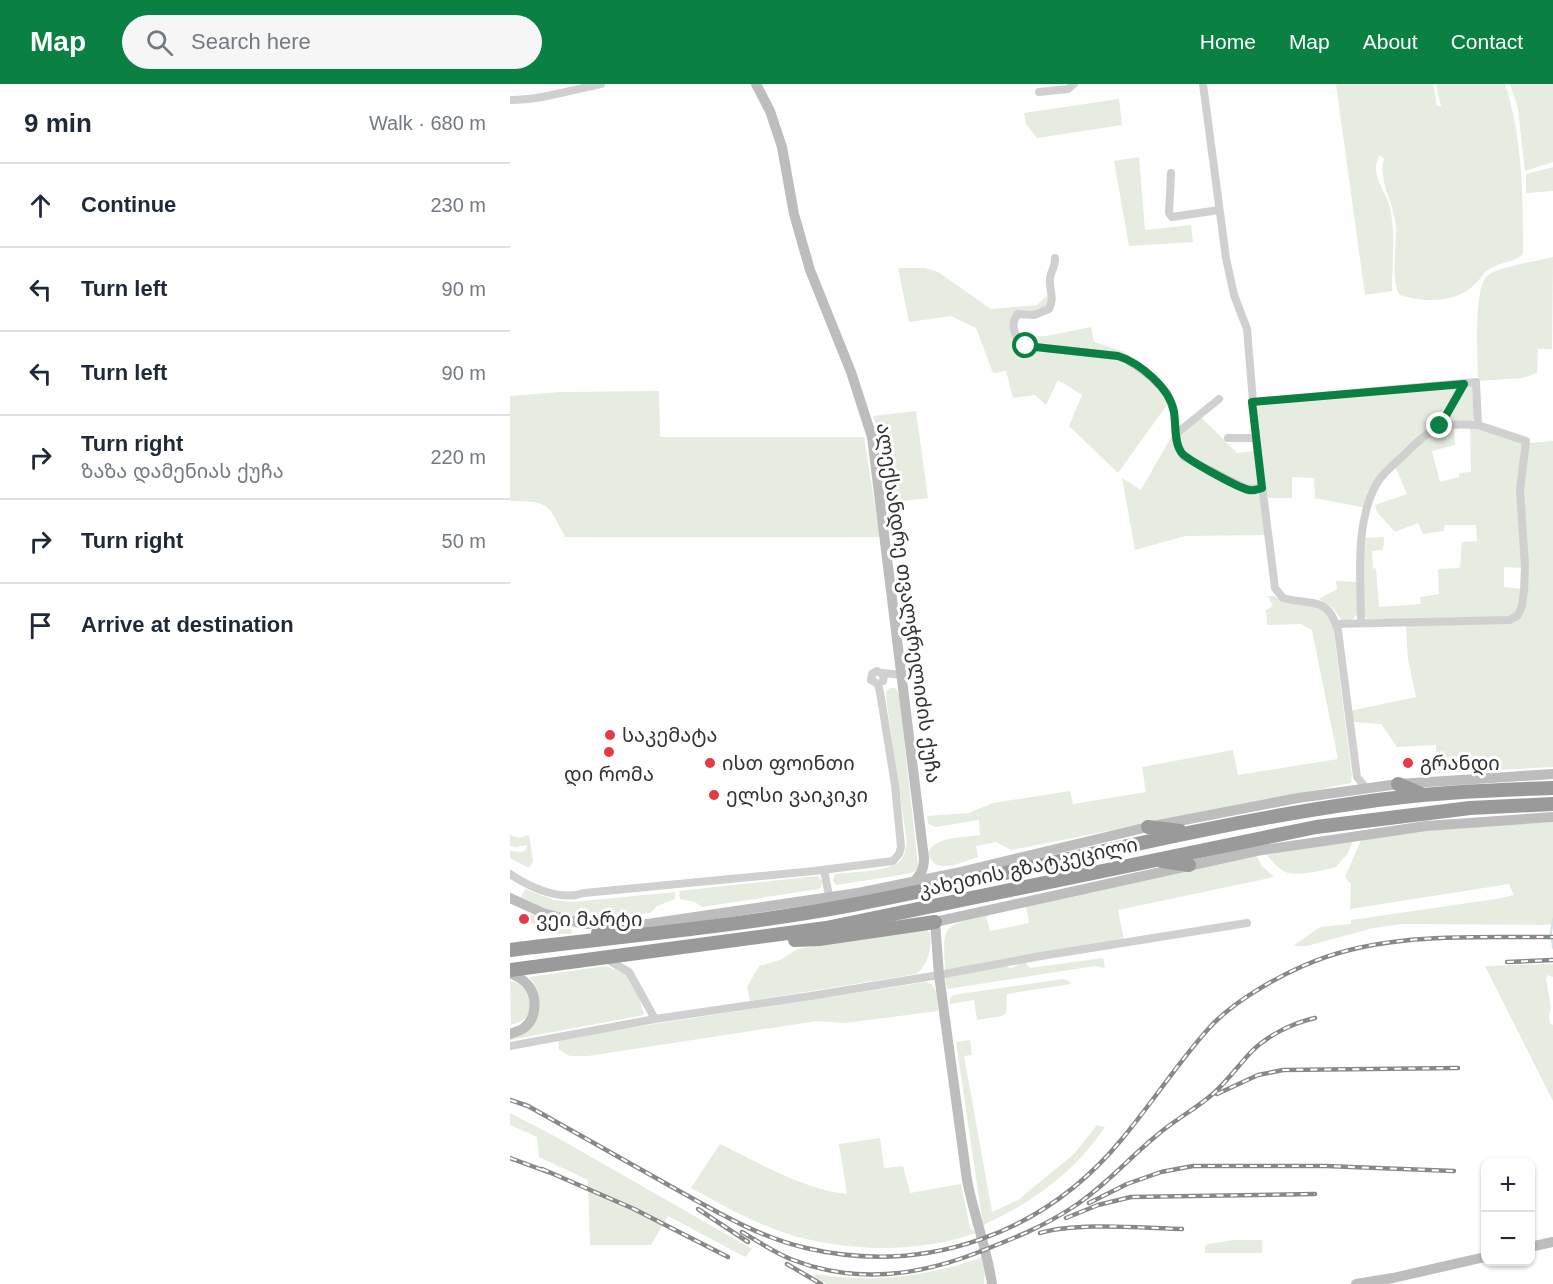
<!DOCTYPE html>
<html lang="en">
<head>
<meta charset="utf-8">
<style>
  body { margin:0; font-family:Arial,"Noto Sans Georgian",sans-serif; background:#f6f6f7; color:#1f2937 }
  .controls { position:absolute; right:18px; bottom:18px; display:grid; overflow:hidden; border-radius:12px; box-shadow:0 2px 4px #0004 }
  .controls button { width:54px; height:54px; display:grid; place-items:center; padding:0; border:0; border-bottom:2px solid #e0e1e3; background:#fff; color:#1f2937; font:30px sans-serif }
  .stop { position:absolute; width:18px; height:18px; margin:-14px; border:4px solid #0b8043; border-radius:50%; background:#fff }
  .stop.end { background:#0b8043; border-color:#fff; box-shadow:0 2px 6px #0008 }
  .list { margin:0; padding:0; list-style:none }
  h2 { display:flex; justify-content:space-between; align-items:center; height:78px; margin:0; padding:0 24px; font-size:26px }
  h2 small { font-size:20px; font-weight:400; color:#747a83 }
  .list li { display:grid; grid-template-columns:39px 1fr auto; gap:18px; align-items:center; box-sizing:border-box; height:84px; padding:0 24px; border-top:2px solid #e0e1e3 }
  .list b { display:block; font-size:22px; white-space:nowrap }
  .list p { margin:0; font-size:20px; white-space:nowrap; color:#747a83 }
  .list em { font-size:20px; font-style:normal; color:#747a83 }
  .icon { flex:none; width:33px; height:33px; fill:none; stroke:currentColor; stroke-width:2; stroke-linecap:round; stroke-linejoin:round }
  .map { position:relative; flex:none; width:1043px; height:1200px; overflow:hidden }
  header { display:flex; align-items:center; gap:36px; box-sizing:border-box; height:84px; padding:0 30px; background:#0b8043; color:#fff }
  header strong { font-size:28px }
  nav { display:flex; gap:33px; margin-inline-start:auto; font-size:21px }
  .search { width:420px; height:54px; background:#f6f6f7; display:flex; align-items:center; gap:15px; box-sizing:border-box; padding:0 21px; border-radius:33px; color:#747a83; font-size:22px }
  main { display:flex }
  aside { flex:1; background:#fff }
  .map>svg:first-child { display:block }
  .green { fill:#e6ecdf }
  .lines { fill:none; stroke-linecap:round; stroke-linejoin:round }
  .stream { stroke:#cfe2ee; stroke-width:2 }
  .street { stroke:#d0d0d0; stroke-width:8 }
  .secondary { stroke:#bdbdbd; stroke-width:10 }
  .highway { stroke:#9a9a9a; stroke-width:14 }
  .rail-casing { stroke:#888; stroke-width:4.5 }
  .rail { stroke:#fff; stroke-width:2; stroke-dasharray:7; stroke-linecap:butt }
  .route { stroke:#0b8043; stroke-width:8 }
  .poi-dot { fill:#e63946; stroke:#fff; stroke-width:2 }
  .labels { text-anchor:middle; stroke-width:6; stroke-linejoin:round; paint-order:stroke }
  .street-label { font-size:20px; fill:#333; stroke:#fff }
  .poi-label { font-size:20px; fill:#333; stroke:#fff; text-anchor:start }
</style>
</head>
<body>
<header>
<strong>Map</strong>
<div class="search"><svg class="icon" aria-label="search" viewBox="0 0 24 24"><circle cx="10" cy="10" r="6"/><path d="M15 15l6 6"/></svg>Search here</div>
<nav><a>Home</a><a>Map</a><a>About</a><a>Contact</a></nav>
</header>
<main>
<aside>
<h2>9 min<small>Walk · 680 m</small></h2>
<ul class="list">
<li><svg class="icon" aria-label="ahead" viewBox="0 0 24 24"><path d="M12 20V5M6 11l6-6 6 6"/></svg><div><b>Continue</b></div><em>230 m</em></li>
<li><svg class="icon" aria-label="left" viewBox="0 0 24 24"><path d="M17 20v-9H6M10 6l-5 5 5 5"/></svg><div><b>Turn left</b></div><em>90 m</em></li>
<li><svg class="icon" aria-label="left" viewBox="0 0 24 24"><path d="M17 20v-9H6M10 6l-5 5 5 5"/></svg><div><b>Turn left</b></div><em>90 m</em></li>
<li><svg class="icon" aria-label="right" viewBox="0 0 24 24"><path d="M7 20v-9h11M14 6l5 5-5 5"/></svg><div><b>Turn right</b><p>ზაზა დამენიას ქუჩა</p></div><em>220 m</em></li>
<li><svg class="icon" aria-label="right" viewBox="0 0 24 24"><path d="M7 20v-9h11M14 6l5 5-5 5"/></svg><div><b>Turn right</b></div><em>50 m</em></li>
<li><svg class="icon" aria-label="arrive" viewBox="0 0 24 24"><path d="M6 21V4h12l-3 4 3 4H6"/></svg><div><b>Arrive at destination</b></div></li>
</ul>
</aside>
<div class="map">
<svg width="1043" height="1200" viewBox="0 0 1043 1200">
  <rect width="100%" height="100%" fill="#fff"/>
  <g class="green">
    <path d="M826 0H923L927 22H931L926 0H995C1013 55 1013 113 1013 170 1005 178 993 178 983 183 975 186 972 193 966 199 948 219 915 219 890 211 880 199 887 160 886 143 885 120 867 97 874 75L870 71C859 90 873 102 879 120 886 145 882 181 882 207L855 211Z"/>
    <polygon points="1000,0 1043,0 1043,78 1015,87 1008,25"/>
    <polygon points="609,15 612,41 527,54 516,40 514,29"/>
    <polygon points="629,73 635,146 681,141 683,158 619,162 604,77"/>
    <polygon points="1043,83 1043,107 1016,109 1016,90"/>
    <path d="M1043 173 1042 265H1028L1027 289 1013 294 968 297C968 277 963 205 977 192 987 183 1028 177 1043 173Z"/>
    <polygon points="388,184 414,184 428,188 481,225 527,221 536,212 539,213 538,223 502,234 511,261 614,276 654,308 659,318 608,389 559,342 572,311 548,296 536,321 525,311 503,314 496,287 483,289 466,244 441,232 399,238"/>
    <polygon points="581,243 584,258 615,268 614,270 517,259 510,256 513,252 537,252"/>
    <path d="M964 302 967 334C953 343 933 336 918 345L879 382 856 424 805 414 804 394 782 393V414H756L746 327 751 321Z"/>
    <path d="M149 307 150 353H354L370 453H55C36 418 41 418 0 417V312L51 308Z"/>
    <polygon points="406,327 418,414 376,419 368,346 363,332"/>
    <polygon points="691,333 727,369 745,367 748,400 738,404 676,371 671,365 668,350"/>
    <path d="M960 342 1011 358 1013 362V484L994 483V503L1012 505C1010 518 1010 529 997 535H857L854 533 853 470 855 454 874 453 873 466 862 467 863 484 866 485 869 523 911 520 910 513 929 510 928 485 950 484 952 458 967 457 966 441H935L934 447 913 450 908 439 885 448 867 428 865 421 897 410 885 382 922 349 944 343 945 361 922 367 930 398 949 393V389L961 388Z"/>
    <polygon points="664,348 666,364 739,408 750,411 756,451 675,452 625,466 612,394 631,406"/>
    <polygon points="1043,357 1043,683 927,689 926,661 887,663 871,640 842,638 840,627 906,613 898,575 896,542 998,538 1013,523 1012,405 1018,359"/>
    <path d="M826 497 849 498 847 530C844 536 840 537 833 538L823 524 809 515 827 505Z"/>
    <path d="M758 512H764L775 518 809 523 816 526 823 542 842 692 841 699 501 766 486 758 466 762 468 773C451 778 425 793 418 769 425 752 453 754 470 751L469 736 426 743 418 740 417 732 459 729 483 719 560 707 563 720 636 708 632 683 723 666 728 691 828 675 802 546 791 540 757 541 756 526 763 522Z"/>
    <path d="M380 604H386L389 611 408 781 406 787 397 790 326 801 323 797 325 790C340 788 379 788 390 777 395 773 395 765 397 759L376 614V608Z"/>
    <polygon points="1043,738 1043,841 893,840 863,844 797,862 783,862 810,843 841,840 841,836 986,815 1004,811 999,800 840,825 841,800 835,793 851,756 913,747"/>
    <polygon points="0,751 9,754 19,751 23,777 19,784 0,774 0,767 12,768 16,766 17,761 6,763 0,762"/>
    <path d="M843 756 838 769 826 783C814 786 791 792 778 789 770 787 762 777 757 771Z"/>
    <path d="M746 771 752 782 764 793 608 826 614 856 435 887C433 841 431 842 476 832L480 847 519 839 516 823Z"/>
    <polygon points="307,792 312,797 311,804 308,805 192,823 185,818 170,815 169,807"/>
    <polygon points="15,805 44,816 63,818 165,808 165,815 147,822 140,829 94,835 67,835 40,827 11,813"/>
    <path d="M13 827 59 844 62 846V849C40 852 25 848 13 827Z"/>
    <path d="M413 842 420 849C422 864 418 881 406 890L240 917 237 903 249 882 270 876 287 865Z"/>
    <polygon points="593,874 595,884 585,882 437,905 435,894 493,881 501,884 515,878 520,884"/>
    <polygon points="1043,880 1043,893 1037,891 1036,895 1041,924 1039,931 1040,940 1043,941 1043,1017 975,882"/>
    <path d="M96 882 117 890 128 910 134 931 0 956V952L14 947C24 927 37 912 19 893Z"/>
    <polygon points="553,895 559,897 561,900 497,910 496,929 492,932 467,936 464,916 440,920 440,915 443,911"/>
    <path d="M0 897C16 899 28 918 17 932 13 938 6 939 1 941Z"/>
    <path d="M416 898C428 901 427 916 428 927L335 939 307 937 78 972H60L49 966 48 955Z"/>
    <path d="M460 956 462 971 454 972 482 1128 508 1116 564 1070 587 1041 595 1043C565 1088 522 1119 473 1141L446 958Z"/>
    <polygon points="0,1029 48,1054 242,1165 235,1173 158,1132 141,1161 80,1161 78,1096 29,1073 27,1053 0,1041"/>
    <path d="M370 1054 374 1084 393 1082 400 1109 451 1100 460 1144 466 1149C408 1170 330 1168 272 1148 240 1137 211 1120 181 1104L210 1060C250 1079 292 1105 337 1110L329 1060Z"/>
    <polygon points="724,1156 752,1156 752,1169 695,1169 695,1163 698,1160"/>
    <path d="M476 1172 474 1200H317L304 1193 306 1190C363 1200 421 1192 476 1172Z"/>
  </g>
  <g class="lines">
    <polyline class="stream" points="1043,835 1041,849 1043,864"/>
    <g class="street">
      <path d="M693 0 716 174 724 211 737 245 746 354 765 504 773 514C802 522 818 511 828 547L847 693 856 704"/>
      <polyline points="529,8 558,5 564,0"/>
      <path d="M0 16C31 16 61 6 91 0"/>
      <polyline points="661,89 659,129 662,133 709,126"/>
      <path d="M545 174C546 182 541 186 540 194 539 206 545 214 539 225L524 231 508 230C499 240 505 256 516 262L608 272 615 274 641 293 657 309 664 328 667 359 674 373 737 405 752 404"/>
      <polyline points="742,318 966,298 968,341 1016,357 1010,406 1015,482 1014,507 1012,522 1008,531 1000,536 826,540"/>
      <polyline points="930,342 954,299"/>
      <polyline points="667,349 709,315"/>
      <polyline points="718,354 746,354"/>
      <path d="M851 539C851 494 844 440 867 399 874 387 886 379 896 369 924 342 928 339 968 341"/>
      <polyline points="373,589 392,591"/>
      <polyline points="314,786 319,812"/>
      <path d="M0 790C21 804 50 817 74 809L304 787 383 777 389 770 391 763 385 701 370 608 368 600 361 596 362 590 367 587 374 591 373 597"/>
      <polyline points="98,876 119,888 145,935"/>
      <polyline points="0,962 145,935 301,912 429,891 531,872 737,839"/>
    </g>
    <g class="secondary">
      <path d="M246 0 260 27 272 63 284 130 300 186 341 288 362 353 414 774C414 785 411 790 404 798"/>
      <polyline points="0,814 33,829 73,840 138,840 348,809 446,789 638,743 788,714 888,700 1043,690"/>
      <path d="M0 889C6 892 13 895 17 900 28 912 27 934 14 944 10 947 4 948 0 950"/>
      <polyline points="1020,1163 1043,1158"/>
      <path d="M482 1200C477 1165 464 1132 457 1096L429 891 425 838 746 767 916 742 1043 733"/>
      <polyline points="846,1200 883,1194 975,1173"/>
    </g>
    <g class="highway">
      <polyline points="888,700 911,710"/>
      <polyline points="638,743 670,747"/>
      <polyline points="652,777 679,781"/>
      <polyline points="88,849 114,840"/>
      <polyline points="285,856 309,855 425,838"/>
      <path d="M0 866C114 852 229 842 342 821 511 789 677 743 847 719 912 709 978 706 1043 704"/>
      <polyline points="0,886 316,844 806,743 960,724 1043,720"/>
    </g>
    <g class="rail-casing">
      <g id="rail">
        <polyline points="997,878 1043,876"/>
        <polyline points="707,1010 748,991 773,986 948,984"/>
        <path d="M0 1016 18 1022C66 1049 114 1076 162 1103 205 1127 248 1153 296 1164 416 1192 534 1150 612 1055 642 1019 669 977 700 943 722 919 763 895 793 882 870 847 960 854 1043 853"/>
        <polyline points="0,1074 38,1088"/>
        <polyline points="32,1085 124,1125 218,1173"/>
        <polyline points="579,1119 617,1100 651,1088 683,1082 816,1082 944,1087"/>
        <polyline points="188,1125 238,1158"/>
        <polyline points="556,1134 588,1121 621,1113 805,1110"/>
        <path d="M232 1148C249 1158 265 1169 283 1176 346 1200 408 1192 469 1168 502 1155 533 1143 563 1123 594 1103 618 1075 646 1052 664 1036 686 1025 704 1009 718 996 729 981 741 968 757 952 782 939 805 934"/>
        <path d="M530 1149C567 1138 632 1144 672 1145"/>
        <polyline points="277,1180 311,1200"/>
      </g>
    </g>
    <use href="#rail" class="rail"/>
  </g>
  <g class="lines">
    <path class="route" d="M516 262 608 272C630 279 660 304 664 328 666 341 664 358 671 368 675 375 729 404 739 406 744 407 748 405 752 404L742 318 954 300 930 342"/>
  </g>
  <g class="poi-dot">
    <circle cx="100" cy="651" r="6"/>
    <circle cx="99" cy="668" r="6"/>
    <circle cx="200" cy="679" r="6"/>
    <circle cx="898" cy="679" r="6"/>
    <circle cx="204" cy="711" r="6"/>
    <circle cx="14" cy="835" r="6"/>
  </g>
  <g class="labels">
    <g class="street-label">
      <text transform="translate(399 519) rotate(82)" y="7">ალექსანდრე თვალჭრელიძის ქუჩა</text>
      <text transform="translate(518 783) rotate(-12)" y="7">კახეთის გზატკეცილი</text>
    </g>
    <g class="poi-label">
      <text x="112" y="658">საკემატა</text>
      <text x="212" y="686">ისთ ფოინთი</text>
      <text x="910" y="686">გრანდი</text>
      <text x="99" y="697" text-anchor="middle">დი რომა</text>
      <text x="216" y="718">ელსი ვაიკიკი</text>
      <text x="26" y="842">ვეი მარტი</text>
    </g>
  </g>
</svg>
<div class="controls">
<button>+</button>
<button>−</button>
</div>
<div class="stop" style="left:516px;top:262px"></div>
<div class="stop end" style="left:930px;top:342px"></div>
</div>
</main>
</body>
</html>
